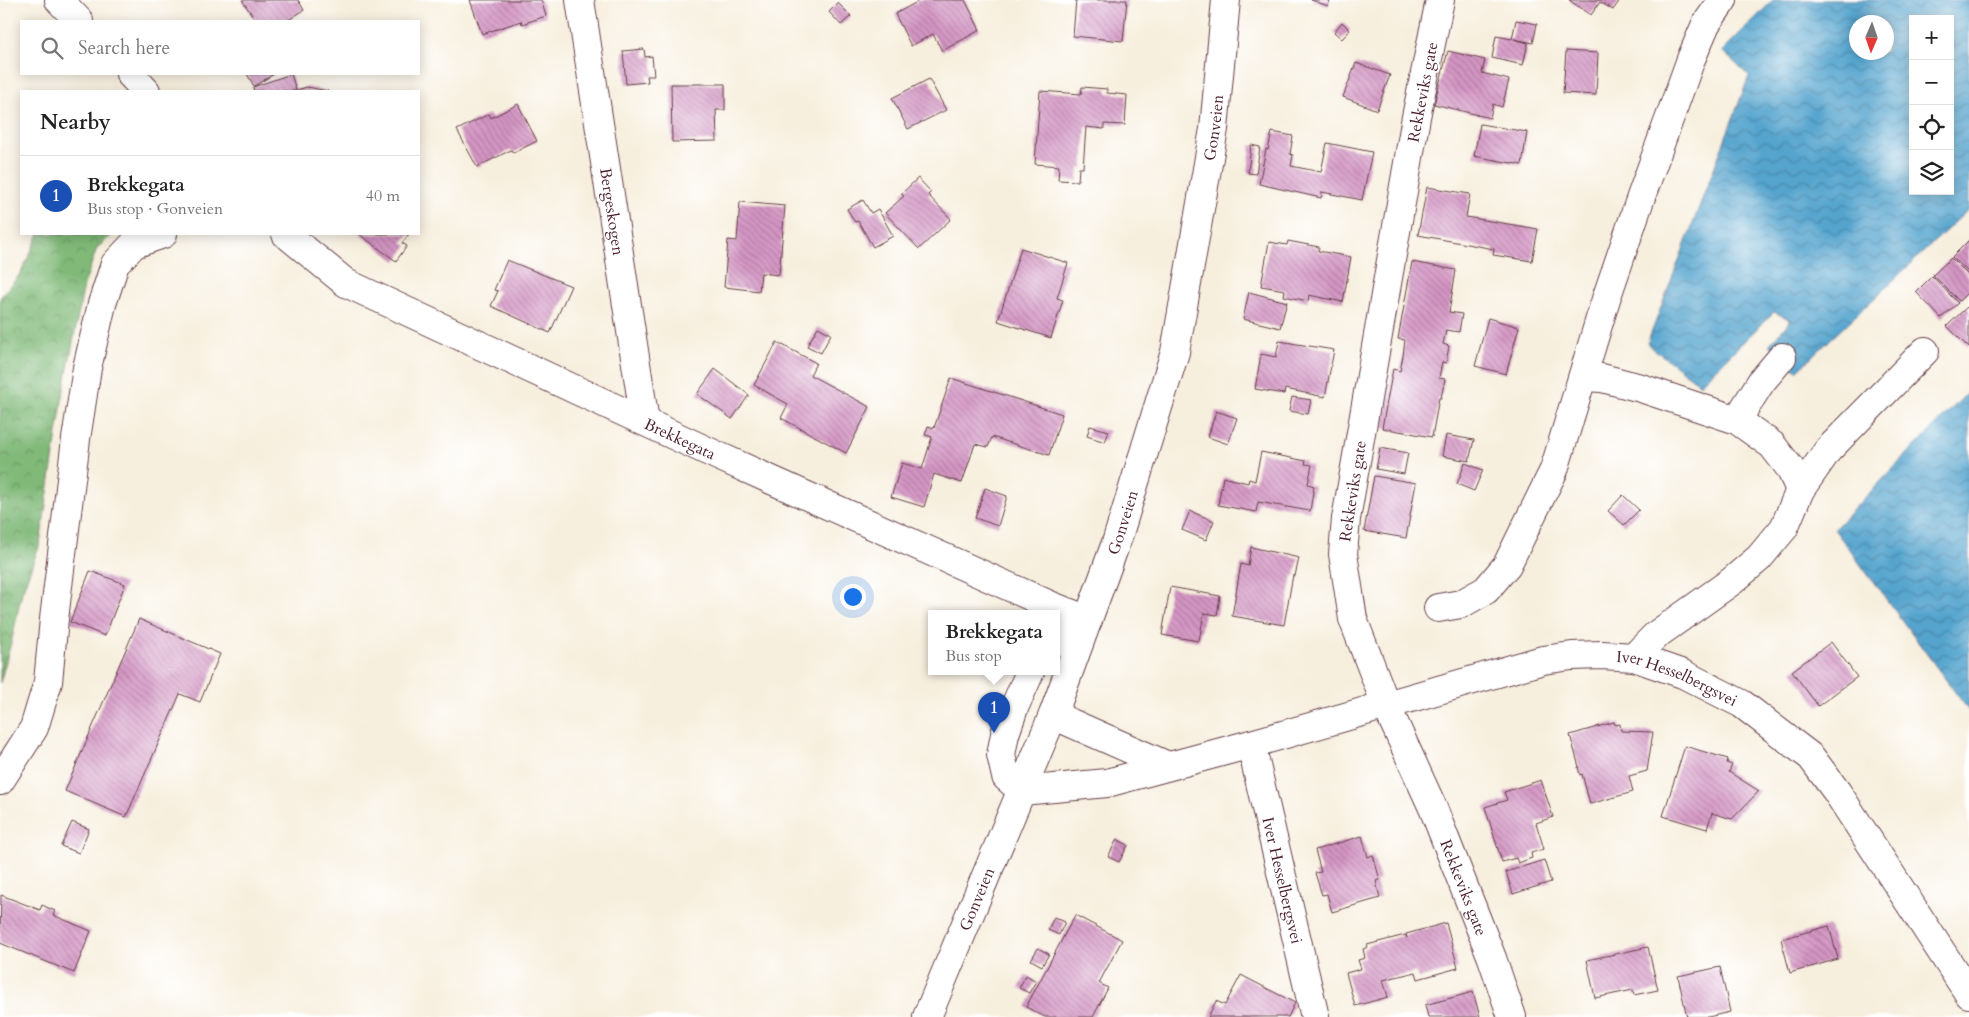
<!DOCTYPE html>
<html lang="en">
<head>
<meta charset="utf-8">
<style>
  body { margin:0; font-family:Cardo,serif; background:#f2f2f2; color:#222 }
  .controls { position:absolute; right:15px; top:15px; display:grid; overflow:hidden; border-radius:0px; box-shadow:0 2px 12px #0003 }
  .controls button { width:45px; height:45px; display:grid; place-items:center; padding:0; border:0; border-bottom:1px solid #e0e0e0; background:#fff; color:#222; font:25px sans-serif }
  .compass { position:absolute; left:1849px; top:15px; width:45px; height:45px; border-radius:50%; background:#fff; box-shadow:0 2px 12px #0003; rotate:182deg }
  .you { position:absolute; left:852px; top:596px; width:18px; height:18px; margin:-12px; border:4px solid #fff; border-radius:50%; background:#1a73e8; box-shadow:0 0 0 8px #1a73e833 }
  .badge { display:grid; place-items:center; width:32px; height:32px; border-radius:50%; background:#2563eb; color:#fff; font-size:16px; font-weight:700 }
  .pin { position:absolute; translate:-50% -41px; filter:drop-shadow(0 1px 2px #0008) }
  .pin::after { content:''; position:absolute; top:26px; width:18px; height:15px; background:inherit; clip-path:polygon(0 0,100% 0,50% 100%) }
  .popup { position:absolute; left:928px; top:610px; width:132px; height:65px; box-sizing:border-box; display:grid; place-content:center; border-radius:0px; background:#fff; filter:drop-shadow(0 1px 4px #0005); font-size:16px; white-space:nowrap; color:#767676 }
  .popup b { font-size:19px; color:#222 }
  .popup::after { content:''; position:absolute; left:50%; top:100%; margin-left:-10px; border:10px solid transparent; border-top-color:#fff }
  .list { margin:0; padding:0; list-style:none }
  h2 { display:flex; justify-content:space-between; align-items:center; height:65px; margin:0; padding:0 20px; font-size:21px }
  h2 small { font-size:16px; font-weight:400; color:#767676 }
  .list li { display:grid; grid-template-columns:32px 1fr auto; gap:15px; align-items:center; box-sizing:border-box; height:80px; padding:0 20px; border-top:1px solid #e0e0e0 }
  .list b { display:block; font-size:19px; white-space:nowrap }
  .list p { margin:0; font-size:16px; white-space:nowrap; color:#767676 }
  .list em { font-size:16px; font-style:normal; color:#767676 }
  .icon { flex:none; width:28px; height:28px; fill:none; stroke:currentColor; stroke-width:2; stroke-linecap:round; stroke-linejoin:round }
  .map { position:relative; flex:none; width:1969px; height:1017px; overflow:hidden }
  .search { position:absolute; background:#fff; box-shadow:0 2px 12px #0003; left:20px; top:20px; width:400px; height:55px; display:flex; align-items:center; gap:12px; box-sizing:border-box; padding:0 18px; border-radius:0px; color:#767676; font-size:19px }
  .panel { position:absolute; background:#fff; box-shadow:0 2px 12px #0003; left:20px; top:90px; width:400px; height:145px; border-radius:0px }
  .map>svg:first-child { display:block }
  .forest { fill:url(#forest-crowns); stroke:#656c52 }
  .water { fill:url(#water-waves); stroke:#4f627c; fill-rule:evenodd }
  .building { fill:url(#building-back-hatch) }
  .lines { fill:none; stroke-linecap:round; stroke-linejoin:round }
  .minor-casing { stroke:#643e46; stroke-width:30 }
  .minor { stroke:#fff; stroke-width:28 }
  .labels { text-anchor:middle; stroke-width:4; stroke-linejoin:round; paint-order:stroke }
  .street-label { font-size:16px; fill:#4a1f2b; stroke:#fff }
</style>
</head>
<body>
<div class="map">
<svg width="1969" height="1017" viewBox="0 0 1969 1017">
  <defs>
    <pattern id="forest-crowns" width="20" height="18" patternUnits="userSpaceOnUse" patternTransform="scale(1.25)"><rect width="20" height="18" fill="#80b978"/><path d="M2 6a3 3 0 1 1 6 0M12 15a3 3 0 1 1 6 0" fill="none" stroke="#6b9663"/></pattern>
    <pattern id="water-waves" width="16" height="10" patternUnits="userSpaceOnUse" patternTransform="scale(1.25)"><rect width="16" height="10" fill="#54a4ce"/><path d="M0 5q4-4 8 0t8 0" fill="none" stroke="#4885a7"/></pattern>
    <pattern id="building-back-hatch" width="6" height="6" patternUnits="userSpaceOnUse" patternTransform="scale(1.25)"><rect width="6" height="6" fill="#d495c4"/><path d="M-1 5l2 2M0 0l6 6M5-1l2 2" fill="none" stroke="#ae799f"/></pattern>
  </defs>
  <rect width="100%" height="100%" fill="#fff"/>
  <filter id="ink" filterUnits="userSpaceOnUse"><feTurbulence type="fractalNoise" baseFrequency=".02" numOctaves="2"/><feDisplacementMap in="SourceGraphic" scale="10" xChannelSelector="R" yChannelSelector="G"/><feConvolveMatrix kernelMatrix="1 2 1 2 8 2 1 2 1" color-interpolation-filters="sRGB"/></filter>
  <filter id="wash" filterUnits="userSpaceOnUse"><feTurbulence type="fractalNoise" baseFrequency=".0096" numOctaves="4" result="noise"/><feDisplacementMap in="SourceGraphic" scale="20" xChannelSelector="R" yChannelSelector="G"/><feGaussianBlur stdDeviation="1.12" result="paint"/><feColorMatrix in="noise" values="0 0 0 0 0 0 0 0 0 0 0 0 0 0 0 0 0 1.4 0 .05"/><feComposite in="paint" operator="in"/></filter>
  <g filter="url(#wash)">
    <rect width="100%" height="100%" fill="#f7efde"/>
    <polygon class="forest" points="39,234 113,234 97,248 84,285 64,389 40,544 22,592 12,639 0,683 0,298 21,273"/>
    <g class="water">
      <path d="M1773 0H1969V209L1797 371 1769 345 1791 320 1774 312 1700 384 1647 344 1749 76 1722 51ZM1913 19H1950V191H1913ZM1856 22H1886V52H1856Z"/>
      <polygon points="1969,391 1969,711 1834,529"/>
    </g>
    <g id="blocks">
      <g class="building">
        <polygon points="242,0 298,0 304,10 287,21 256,21"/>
        <polygon points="470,0 541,0 546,16 522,24 521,21 482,34"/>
        <polygon points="916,0 965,0 980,30 942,51 933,34 911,46 895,14 917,2"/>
        <polygon points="1076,0 1127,0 1123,41 1073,36"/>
        <polygon points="1311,0 1330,0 1328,6"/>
        <polygon points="1569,0 1620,0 1613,10 1600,2 1591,15"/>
        <polygon points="838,3 851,16 841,25 829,12"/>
        <polygon points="1516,20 1537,24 1533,43 1514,39 1528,43 1523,65 1492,58 1496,36 1512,39"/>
        <polygon points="1342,22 1350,30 1342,39 1334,32"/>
        <polygon points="644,49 645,57 652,56 654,76 647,76 648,82 626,84 623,51"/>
        <polygon points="1448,51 1485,60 1482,73 1509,80 1502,107 1493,104 1490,118 1434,104"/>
        <polygon points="1566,51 1598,53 1596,95 1563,93"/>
        <polygon points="1356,63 1390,75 1377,110 1343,97"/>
        <polygon points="247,74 274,74 254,86"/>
        <polygon points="291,74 296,90 307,87 328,91 254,91 253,87"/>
        <polygon points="929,79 946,110 908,129 892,98"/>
        <polygon points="671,84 725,84 725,110 716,110 717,141 672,142"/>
        <polygon points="1082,87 1107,89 1107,93 1127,95 1125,125 1104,124 1104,129 1086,127 1083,168 1079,168 1078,181 1058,180 1059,166 1035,164 1040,91 1081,94"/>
        <polygon points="518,104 537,141 513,153 511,150 477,167 457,130 489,114 491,118"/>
        <polygon points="1480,124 1527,132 1522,165 1474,156"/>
        <polygon points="1272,132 1293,136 1290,154 1293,155 1291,166 1321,172 1327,143 1372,152 1362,200 1322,192 1321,198 1259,184 1266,149 1268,150"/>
        <polygon points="1251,145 1260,147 1256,174 1248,173"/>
        <polygon points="918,178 931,192 928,195 951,219 919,249 885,213 904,196 901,194"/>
        <polygon points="1427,187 1470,194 1466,217 1538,229 1532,261 1493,255 1494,249 1418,235"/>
        <polygon points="863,200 871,213 878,209 893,236 873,247 858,221 855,222 847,209"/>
        <polygon points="740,202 785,206 779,275 761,273 759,291 724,287 728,240 737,241"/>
        <polygon points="359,234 409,234 402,243 407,246 396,261"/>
        <polygon points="1969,240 1969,273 1952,257"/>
        <polygon points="1288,241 1319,247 1318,251 1351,257 1343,302 1309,295 1308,301 1284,296 1285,290 1261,286 1269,242 1287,245"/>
        <polygon points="1021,248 1068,263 1057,298 1063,300 1051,338 998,321"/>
        <polygon points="1951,258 1969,276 1969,291 1959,301 1933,275"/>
        <polygon points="507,260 571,286 550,333 491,306 498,291 494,290"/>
        <polygon points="1412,262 1456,270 1449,312 1462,314 1459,332 1446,330 1443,344 1449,346 1446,363 1442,362 1439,378 1445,379 1441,398 1439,398 1432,437 1382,428 1393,369 1400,371 1403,356 1405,340 1398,339"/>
        <polygon points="1932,276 1958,303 1941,318 1916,292"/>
        <polygon points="1249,292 1287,302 1280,328 1243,319"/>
        <polygon points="1967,307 1969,310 1969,348 1947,326"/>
        <polygon points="1488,318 1519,327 1506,374 1475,366"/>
        <polygon points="818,327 831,334 821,353 807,346"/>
        <polygon points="1279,341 1334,350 1325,397 1285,389 1284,394 1255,389 1261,354 1276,357"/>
        <polygon points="777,342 816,363 810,375 870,407 846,453 781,418 788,404 754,385"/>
        <polygon points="715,369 749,395 732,419 697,394"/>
        <polygon points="951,378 1062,414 1049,455 992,437 988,447 975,444 962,483 934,474 924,507 891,497 902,463 922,469 932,437 925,435 928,426 934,428"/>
        <polygon points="1292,397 1311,400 1308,414 1289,411"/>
        <polygon points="1216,411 1237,418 1228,444 1208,437"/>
        <polygon points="1090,426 1109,431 1105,442 1087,436"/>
        <polygon points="1446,435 1474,440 1469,461 1442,456"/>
        <polygon points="1380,448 1408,453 1404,474 1376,469"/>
        <polygon points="1261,452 1306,461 1305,464 1312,465 1308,484 1314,486 1310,511 1258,502 1256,512 1218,505 1223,477 1248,483 1249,479 1255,481"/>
        <polygon points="1465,463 1483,470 1474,491 1457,484"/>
        <polygon points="1374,476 1416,483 1406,538 1364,531"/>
        <polygon points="985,488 1007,496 998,526 975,518"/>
        <polygon points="1623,495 1639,510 1624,525 1608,511"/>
        <polygon points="1190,511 1214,521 1206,540 1182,530"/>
        <polygon points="1251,547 1299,558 1295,576 1293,575 1284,625 1232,616 1241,564 1248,566"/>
        <polygon points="90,571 125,584 105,636 70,622"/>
        <polygon points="1170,587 1220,596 1217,615 1204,613 1199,641 1162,635"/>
        <polygon points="139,619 220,654 200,702 180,694 126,817 65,791"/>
        <polygon points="1831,642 1857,677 1818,706 1792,671"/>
        <polygon points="1614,722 1615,725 1620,724 1621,731 1653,732 1647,771 1629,776 1633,792 1590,804 1582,774 1580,775 1578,767 1579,767 1570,735"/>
        <polygon points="1685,746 1728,759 1727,763 1732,765 1729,772 1759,791 1732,819 1712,813 1707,829 1663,816"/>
        <polygon points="1541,780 1553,817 1536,823 1544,849 1531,853 1532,858 1518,863 1516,858 1502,862 1485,807 1507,800 1504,792"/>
        <polygon points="72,822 89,829 79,853 61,846"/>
        <polygon points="1362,836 1368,857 1373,855 1380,880 1376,881 1380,898 1332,912 1327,894 1322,895 1315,873 1321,872 1315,850"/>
        <polygon points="1117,839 1128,845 1119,862 1108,857"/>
        <polygon points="1544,860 1551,882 1513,894 1506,872"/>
        <polygon points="1,895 40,910 42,905 55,911 53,915 91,931 74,973 0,943"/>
        <polygon points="1075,915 1122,940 1099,983 1108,988 1093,1017 1045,1017 1026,1007"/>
        <polygon points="1054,917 1065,922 1059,935 1048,930"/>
        <polygon points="1446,923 1458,968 1418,979 1416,972 1383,980 1388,997 1355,1006 1346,973 1361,969 1358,960 1365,958 1363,949 1368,947 1367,945 1405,935 1407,938 1406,934"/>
        <polygon points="1829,926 1838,959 1790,973 1781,939"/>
        <polygon points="1648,947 1658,990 1634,995 1633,990 1595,998 1587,960"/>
        <polygon points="1038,948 1049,954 1042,966 1031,960"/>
        <polygon points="1720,967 1730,1012 1708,1017 1687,1017 1678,976"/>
        <polygon points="1026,975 1036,981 1029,993 1019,988"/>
        <polygon points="1241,975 1295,1003 1288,1017 1208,1017 1216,1001 1225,1005"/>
        <polygon points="1473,992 1480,1017 1428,1017 1425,1005"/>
      </g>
    </g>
  </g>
  <g filter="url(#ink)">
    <use href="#blocks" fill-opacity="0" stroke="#643e46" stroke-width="1"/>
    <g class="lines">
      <g class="minor-casing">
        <g id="minor">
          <polyline points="59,0 79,21"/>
          <path id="s1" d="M580 0 645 422"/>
          <path id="s2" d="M1440 0 1416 117 1346 519 1343 554 1353 619 1386 705 1433 808 1492 958 1512 1017"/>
          <polyline points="130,74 146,91"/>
          <path id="s3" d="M286 234 346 283 716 455 1052 606 1088 620"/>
          <polyline points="1583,377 1602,378 1641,388 1737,420 1772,445 1790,468 1800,490"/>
          <polyline points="1737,420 1761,382 1782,357"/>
          <polyline points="1438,608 1461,604 1486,590 1507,565 1554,470 1606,299 1642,194 1691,59 1706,24 1723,0"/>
          <polyline points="1056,641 1088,620"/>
          <polyline points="1634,657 1656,635 1732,581 1759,558 1784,528 1800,490 1828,450 1925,351"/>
          <path id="s4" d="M1030 672 1014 708 1005 734 1001 755 1006 777 1022 791 1107 783 1251 744 1543 660 1572 656 1602 655 1634 657 1683 674 1742 704 1811 757 1837 792 1969 994"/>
          <polyline points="1053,715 1168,766"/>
          <path id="s5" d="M1251 744 1315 1017"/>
          <polyline points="0,781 34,728 48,682 54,619 76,439 87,368 102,304 115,264 134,244 163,234"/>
          <path id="s6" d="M927 1017 1053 715 1117 540 1175 352 1214 129 1226 0"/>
        </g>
      </g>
      <use href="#minor" class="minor"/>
    </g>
  </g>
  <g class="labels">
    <g class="street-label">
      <text transform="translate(1422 92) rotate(-79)" y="6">Rekkeviks gate</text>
      <text dy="6" stroke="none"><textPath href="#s6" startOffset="938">Gonveien</textPath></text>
      <text dy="6" stroke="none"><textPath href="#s1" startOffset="214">Bergeskogen</textPath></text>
      <text dy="6" stroke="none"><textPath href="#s3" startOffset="446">Brekkegata</textPath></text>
      <text transform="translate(1352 491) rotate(-81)" y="6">Rekkeviks gate</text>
      <text dy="6" stroke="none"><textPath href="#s6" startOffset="532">Gonveien</textPath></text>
      <text dy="6" stroke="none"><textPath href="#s4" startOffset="809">Iver Hesselbergsvei</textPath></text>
      <text dy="6" stroke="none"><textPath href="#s5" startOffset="140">Iver Hesselbergsvei</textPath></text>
      <text dy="6" stroke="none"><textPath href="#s2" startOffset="919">Rekkeviks gate</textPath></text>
      <text dy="6" stroke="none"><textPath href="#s6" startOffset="128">Gonveien</textPath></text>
    </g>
  </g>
</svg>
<div class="controls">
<button>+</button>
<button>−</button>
<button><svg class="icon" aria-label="locate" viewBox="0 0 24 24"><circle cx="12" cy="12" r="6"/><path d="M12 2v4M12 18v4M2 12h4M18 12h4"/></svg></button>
<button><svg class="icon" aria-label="layers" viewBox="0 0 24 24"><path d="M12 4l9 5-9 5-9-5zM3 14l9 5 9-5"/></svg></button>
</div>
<svg class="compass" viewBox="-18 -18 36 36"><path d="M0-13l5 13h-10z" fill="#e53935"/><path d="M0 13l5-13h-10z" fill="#767676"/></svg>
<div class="you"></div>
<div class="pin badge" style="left:994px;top:733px;background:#1a4fb4">1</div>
<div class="popup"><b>Brekkegata</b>Bus stop</div>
<div class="search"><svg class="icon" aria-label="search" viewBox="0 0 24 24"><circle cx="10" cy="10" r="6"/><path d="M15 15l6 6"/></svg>Search here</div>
<section class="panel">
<h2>Nearby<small></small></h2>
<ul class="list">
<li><span class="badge" style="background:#1a4fb4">1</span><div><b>Brekkegata</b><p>Bus stop · Gonveien</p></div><em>40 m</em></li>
</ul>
</section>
</div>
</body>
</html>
